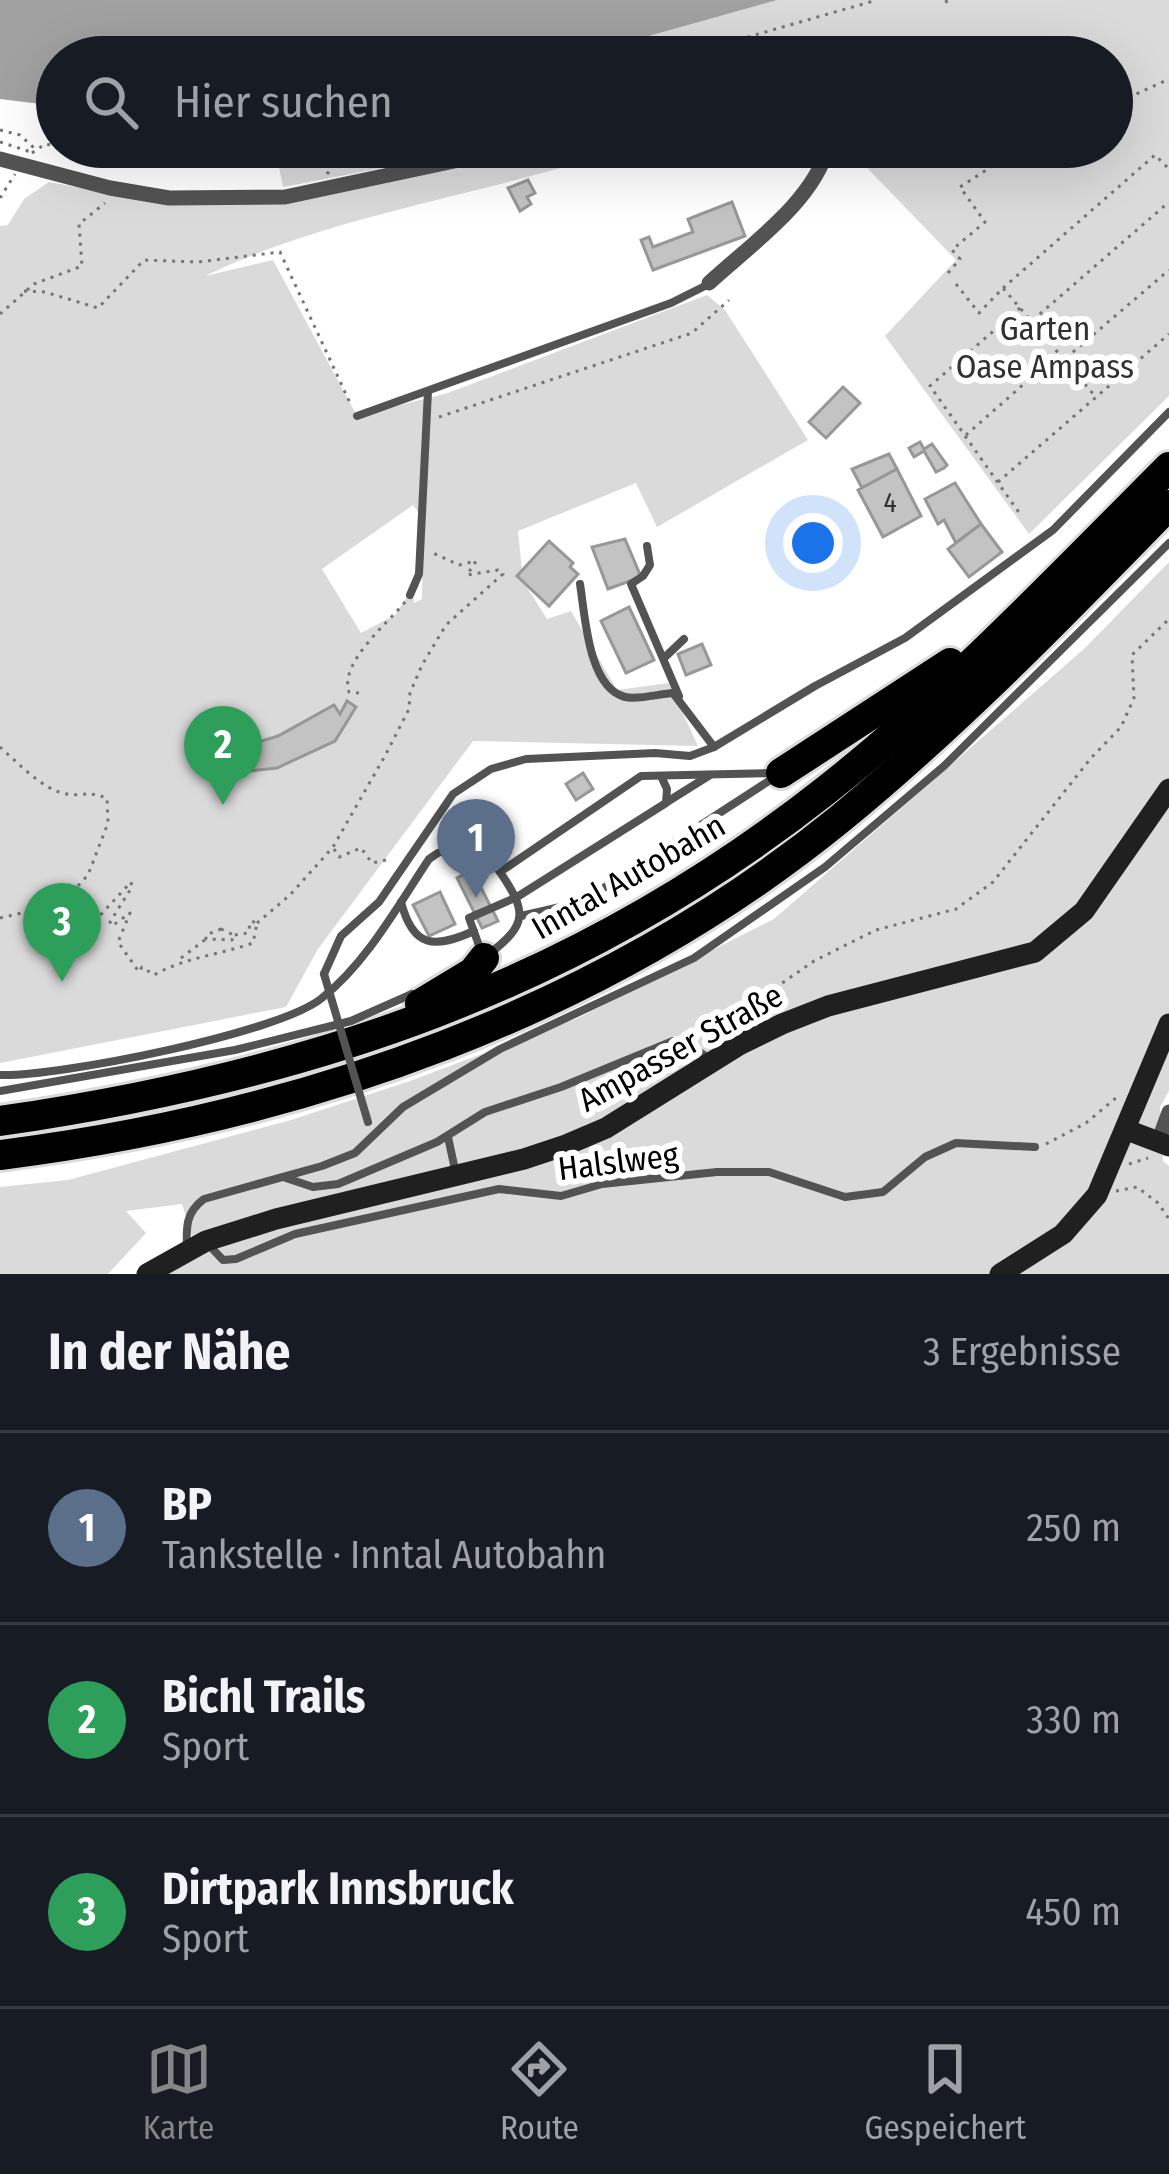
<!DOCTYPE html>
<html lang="de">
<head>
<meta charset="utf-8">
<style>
  body { margin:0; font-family:"Fira Sans Condensed",sans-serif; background:#242831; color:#f1f3f6 }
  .you { position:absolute; left:813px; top:543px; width:42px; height:42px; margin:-30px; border:9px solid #fff; border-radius:50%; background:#1a73e8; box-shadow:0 0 0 18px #1a73e833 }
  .badge { display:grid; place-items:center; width:78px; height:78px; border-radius:50%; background:#858687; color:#fff; font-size:39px; font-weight:700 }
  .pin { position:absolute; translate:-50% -99px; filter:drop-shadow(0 3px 6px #0008) }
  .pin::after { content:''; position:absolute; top:63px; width:42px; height:36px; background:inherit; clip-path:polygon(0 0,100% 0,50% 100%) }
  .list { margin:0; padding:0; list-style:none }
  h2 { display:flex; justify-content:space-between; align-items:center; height:156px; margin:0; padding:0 48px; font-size:51px }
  h2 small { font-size:39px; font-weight:400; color:#9ea1a6 }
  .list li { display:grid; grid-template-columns:78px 1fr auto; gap:36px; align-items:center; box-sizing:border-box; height:192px; padding:0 48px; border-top:3px solid #363941 }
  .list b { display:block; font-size:45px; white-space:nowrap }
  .list p { margin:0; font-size:39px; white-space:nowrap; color:#9ea1a6 }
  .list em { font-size:39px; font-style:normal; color:#9ea1a6 }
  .icon { flex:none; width:66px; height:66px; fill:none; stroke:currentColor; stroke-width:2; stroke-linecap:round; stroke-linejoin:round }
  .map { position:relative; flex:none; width:1169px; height:1274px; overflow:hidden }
  .search { position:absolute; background:#171b24; box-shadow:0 12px 48px #0002; left:36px; right:36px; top:36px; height:132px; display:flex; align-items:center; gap:30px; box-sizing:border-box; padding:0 42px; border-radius:66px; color:#9ea1a6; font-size:45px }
  .sheet { height:732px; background:#171b24 }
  nav { display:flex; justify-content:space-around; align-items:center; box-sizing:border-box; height:168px; border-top:3px solid #363941; background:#171b24; font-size:33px; color:#9ea1a6 }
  nav a { display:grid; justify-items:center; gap:6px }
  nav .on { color:#858687 }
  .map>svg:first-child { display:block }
  .green { fill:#dadada; fill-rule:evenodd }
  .water { fill:#a1a1a1 }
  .building { fill:#c3c3c3; stroke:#979797; stroke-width:3 }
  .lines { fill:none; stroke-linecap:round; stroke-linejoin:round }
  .highway-casing { stroke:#dbdbdb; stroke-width:36 }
  .path { stroke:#757575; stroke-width:3; stroke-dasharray:3 6; stroke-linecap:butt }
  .lane { stroke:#535353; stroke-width:8 }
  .street { stroke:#535353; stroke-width:15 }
  .secondary { stroke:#202020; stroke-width:21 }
  .highway { stroke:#000; stroke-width:30 }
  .lane-bridge { stroke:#535353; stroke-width:8 }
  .labels { text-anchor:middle; stroke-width:12; stroke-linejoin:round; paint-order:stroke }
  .number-label { font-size:27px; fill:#313131 }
  .park-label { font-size:33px; fill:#313131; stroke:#fff }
  .street-label { font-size:33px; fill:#000; stroke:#fff }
</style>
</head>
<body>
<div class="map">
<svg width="1169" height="1274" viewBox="0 0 1169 1274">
  <rect width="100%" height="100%" fill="#fff"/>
  <g class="green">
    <polygon points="777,0 1169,0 1169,396 1029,534 885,336 956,260 847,147 1112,147 1112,57 574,57"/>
    <polygon points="79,147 259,147 260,159 140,157"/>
    <polygon points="275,147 491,147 283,187"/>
    <path d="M551 147H627C490 195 335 213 205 276L273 260 357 416 448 393 707 295 725 310 808 440 657 527 636 483 518 531 523 581 547 619 571 611 617 690 669 683 698 746 473 741 318 949 286 1007 0 1063V226L8 225 24 199 49 182 168 204 285 202ZM413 505 423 519 422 599 414 603 413 587 395 615 361 633 322 569Z"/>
    <polygon points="1169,562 1169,1091 1160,1107 1163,1161 1169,1166 1169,1274 162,1274 197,1252 182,1204 126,1211 146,1233 108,1274 0,1274 0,1187 68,1180 291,1120 407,1082 578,1018 774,919 1085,648"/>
  </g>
  <polygon class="water" points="0,0 777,0 574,57 57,57 57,106 0,99"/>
  <g class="building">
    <polygon points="528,180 535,193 527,197 531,204 520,211 508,188"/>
    <polygon points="732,202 745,236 653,270 641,240 649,237 653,247 693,232 688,219"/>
    <polygon points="843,387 860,403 826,438 809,422"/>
    <polygon points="920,442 924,449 932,444 947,465 944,468 936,472 924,451 914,457 909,448"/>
    <polygon points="889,454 897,469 862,488 852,469"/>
    <polygon points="897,469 921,516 883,537 858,490"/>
    <polygon points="955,483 981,524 956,543 944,520 938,524 925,499"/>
    <polygon points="981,524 1002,552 969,577 948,549"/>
    <polygon points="625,539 641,577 608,589 592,547"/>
    <polygon points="549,541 573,563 570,567 578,574 549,606 517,576"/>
    <polygon points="629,607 654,660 626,673 601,621"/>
    <polygon points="702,644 711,665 686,675 678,654"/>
    <polygon points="347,701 356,707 335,741 277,768 230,773 230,767 237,763 235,749 278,736 334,705 340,714"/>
    <polygon points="583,773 593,789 576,800 566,784"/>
    <polygon points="472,870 498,921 482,928 457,878"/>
    <polygon points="440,892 455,924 429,936 413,905"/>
  </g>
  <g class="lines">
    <g class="highway-casing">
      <g id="highway">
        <polyline points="781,773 950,663"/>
        <polyline points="420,1004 473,972 484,958"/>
        <path d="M0 1121C310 1076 576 987 825 791 949 694 1058 578 1169 467"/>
        <path d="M0 1155C302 1117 602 1013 841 818 958 722 1063 614 1169 505"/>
      </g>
    </g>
    <g class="path">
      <polyline points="945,2 951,0"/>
      <polyline points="678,57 877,0"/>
      <polyline points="1112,105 1169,79"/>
      <polyline points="0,130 20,135 34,148"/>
      <polyline points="0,142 31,152"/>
      <polyline points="61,147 140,160 261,161 323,147"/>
      <polyline points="32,153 45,144 57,146"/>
      <polyline points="327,174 348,147"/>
      <polyline points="0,198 15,174"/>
      <polyline points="948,273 960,259 952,250 985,222 960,187 1022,147"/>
      <polyline points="956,284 979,313 1003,288 1094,395"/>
      <polyline points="1003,288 1155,155 1169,169"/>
      <polyline points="24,291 45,292 98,308 144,260 198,262 280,252 351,405"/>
      <polyline points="1020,308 930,386 1020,514"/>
      <polyline points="0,314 34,284 82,266 79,224 105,203"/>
      <polyline points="1033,320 1169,202"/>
      <polyline points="1066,358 1169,270"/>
      <polyline points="439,417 692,333 729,300"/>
      <polyline points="966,435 1058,354"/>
      <polyline points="998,482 1169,334"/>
      <path d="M359 693 349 692C339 663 387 624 406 601"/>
      <path d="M0 747C17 762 44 791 67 794 85 797 85 790 107 798L108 823 88 875 50 916"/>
      <polyline points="454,814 458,825 467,819 474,838"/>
      <polyline points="334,849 339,857 361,848 372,863 391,859"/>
      <path d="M0 918 26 912 49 918 60 913 64 917 72 912 79 916 92 912 95 921 131 882 132 887 110 922 112 926 130 913 118 942 139 972 142 967 154 975C186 957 219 955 253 943L257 923 251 921 248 933 234 935"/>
      <polyline points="257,923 290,895 333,847 386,754 409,709 410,693 422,665 446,625 503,574 498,570 467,575 476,561 459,565 433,553"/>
      <polygon points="221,929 234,935 232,940 206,939 206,935"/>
      <polyline points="181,958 206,939"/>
      <polyline points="704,1043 726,1022 814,961 876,930 956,909 993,882 1091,758 1121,727 1134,698 1132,655 1169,619"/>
      <polyline points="1046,1144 1086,1123 1117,1097"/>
      <polyline points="1129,1164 1148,1158"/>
      <polyline points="1116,1191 1137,1187 1158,1203 1169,1219"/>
    </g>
    <g class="lane">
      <polyline points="357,416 671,303 709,284"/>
      <polyline points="647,546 650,565 643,576 631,584 679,696"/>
      <path d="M580 584C585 614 588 688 625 697 638 700 659 694 673 693L714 747"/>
      <polyline points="410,595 419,574 428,391"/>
      <polyline points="664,658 684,639"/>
      <polyline points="667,802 710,775"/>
      <path d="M401 902C413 948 434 949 474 931"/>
      <polyline points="521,916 582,902 775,777"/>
      <polyline points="481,951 469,918 517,897 666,803 667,789 661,776"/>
      <path d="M489 954C528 924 527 912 500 872L641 776 773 773"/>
      <polyline points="324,974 341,936 379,902 453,794 491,769 526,759 655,753 690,756 714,747 815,686 905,638 1053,530 1169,412"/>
      <path d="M0 1075C57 1077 280 1033 322 998 367 962 397 907 429 859 456 838 480 846 500 872"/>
      <polyline points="0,1091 235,1050 351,1021 412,994"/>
      <polyline points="448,1137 454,1165"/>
      <polyline points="286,1178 313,1187 338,1184 437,1142 485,1112 561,1087 673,1041 684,1042 712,1060"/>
      <polyline points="207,1243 223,1260 236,1259 295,1234 499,1189 561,1196 602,1184 717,1172 769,1172 845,1197 883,1192 925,1157 956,1143 1035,1147"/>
      <path d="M187 1248C186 1227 186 1212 204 1199L322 1166 355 1153 403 1107 500 1049 694 958 825 867 944 766 1169 543"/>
    </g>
    <g class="street">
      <polyline points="0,159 110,188 169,198 285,197 520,147"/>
      <path d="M709 283C750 245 813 202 828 147"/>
      <polyline points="1158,1142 1169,1112"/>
    </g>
    <g class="secondary">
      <polyline points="1127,1130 1169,1146"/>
      <polyline points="147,1274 206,1241 276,1219 524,1159 566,1145 606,1128 739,1045 782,1024 828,1006 1035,952 1084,911 1169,789"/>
      <polyline points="1000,1274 1063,1234 1097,1195 1169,1024"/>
    </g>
    <use href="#highway" class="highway"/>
    <polyline class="lane-bridge" points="324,974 368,1122"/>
  </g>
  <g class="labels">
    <g class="number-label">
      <text x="890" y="512">4</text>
    </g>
    <g class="park-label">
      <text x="1045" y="340">Garten<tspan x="1045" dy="38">Oase Ampass</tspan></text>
    </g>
    <g class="street-label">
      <text transform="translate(628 876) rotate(-30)" y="12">Inntal Autobahn</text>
      <text transform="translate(680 1047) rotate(-29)" y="12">Ampasser Straße</text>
      <text transform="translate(618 1161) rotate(-7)" y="12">Halslweg</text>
    </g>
  </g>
</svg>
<div class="you"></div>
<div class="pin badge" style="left:476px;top:898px;background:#5c6f8a">1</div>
<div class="pin badge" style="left:223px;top:805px;background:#2e9e5b">2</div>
<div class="pin badge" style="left:62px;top:982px;background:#2e9e5b">3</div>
<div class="search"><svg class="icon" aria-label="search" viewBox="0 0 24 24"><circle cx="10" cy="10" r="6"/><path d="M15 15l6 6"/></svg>Hier suchen</div>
</div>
<section class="sheet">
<h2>In der Nähe<small>3 Ergebnisse</small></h2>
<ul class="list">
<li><span class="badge" style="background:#5c6f8a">1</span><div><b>BP</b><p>Tankstelle · Inntal Autobahn</p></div><em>250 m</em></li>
<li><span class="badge" style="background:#2e9e5b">2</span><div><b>Bichl Trails</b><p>Sport</p></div><em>330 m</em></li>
<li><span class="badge" style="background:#2e9e5b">3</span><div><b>Dirtpark Innsbruck</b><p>Sport</p></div><em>450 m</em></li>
</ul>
</section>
<nav>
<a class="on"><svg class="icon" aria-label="map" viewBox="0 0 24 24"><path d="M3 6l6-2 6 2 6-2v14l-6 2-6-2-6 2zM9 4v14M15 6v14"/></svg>Karte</a>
<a><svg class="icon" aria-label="directions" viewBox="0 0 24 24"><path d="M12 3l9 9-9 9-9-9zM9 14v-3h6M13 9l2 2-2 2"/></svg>Route</a>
<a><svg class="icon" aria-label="saved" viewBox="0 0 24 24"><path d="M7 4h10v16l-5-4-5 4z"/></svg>Gespeichert</a>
</nav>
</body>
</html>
